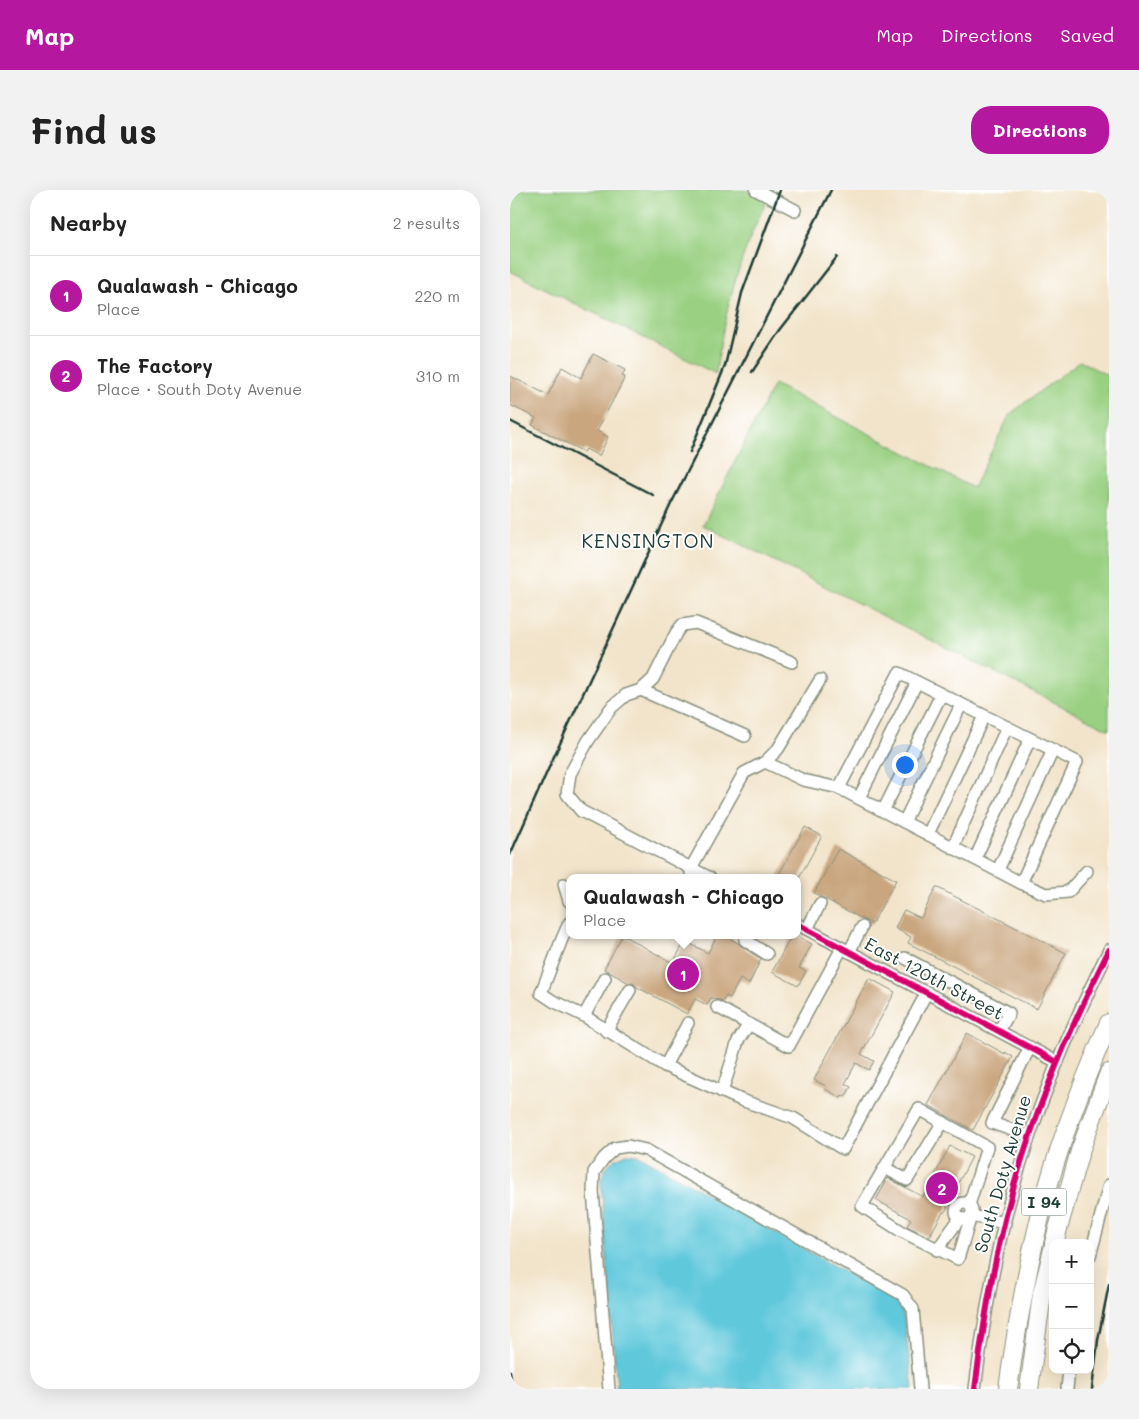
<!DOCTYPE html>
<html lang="en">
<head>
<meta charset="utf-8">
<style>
  body { margin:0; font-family:Mali,sans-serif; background:#f2f2f2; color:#222 }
  .controls { position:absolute; right:15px; bottom:15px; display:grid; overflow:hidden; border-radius:10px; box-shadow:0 5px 20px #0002 }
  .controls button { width:45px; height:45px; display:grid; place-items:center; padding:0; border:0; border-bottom:1px solid #e0e0e0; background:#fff; color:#222; font:25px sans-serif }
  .you { position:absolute; left:394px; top:574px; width:18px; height:18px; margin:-12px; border:4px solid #fff; border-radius:50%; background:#1a73e8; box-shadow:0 0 0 8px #1a73e833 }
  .badge { display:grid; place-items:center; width:32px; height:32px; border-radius:50%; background:#b5179e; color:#fff; font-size:16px; font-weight:700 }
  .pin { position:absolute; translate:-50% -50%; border:2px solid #fff; box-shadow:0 1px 5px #0006 }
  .popup { position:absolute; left:56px; top:684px; width:235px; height:65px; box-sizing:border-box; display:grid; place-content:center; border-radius:10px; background:#fff; filter:drop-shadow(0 1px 4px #0005); font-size:16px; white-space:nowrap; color:#767676 }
  .popup b { font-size:19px; color:#222 }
  .popup::after { content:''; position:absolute; left:50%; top:100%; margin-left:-10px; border:10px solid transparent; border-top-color:#fff }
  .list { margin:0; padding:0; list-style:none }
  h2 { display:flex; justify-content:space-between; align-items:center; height:65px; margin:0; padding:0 20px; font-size:21px }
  h2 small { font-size:16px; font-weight:400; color:#767676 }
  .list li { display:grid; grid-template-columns:32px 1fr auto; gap:15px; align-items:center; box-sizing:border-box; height:80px; padding:0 20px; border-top:1px solid #e0e0e0 }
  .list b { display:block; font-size:19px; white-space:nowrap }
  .list p { margin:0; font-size:16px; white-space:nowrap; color:#767676 }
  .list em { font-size:16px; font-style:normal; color:#767676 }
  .icon { flex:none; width:28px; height:28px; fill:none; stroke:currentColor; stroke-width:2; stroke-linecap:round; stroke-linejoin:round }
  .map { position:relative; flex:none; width:599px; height:1199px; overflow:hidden; border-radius:20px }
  header { display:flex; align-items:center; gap:30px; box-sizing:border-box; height:70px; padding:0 25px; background:#b5179e; color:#fff }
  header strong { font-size:24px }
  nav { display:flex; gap:28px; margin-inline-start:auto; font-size:18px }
  .intro { display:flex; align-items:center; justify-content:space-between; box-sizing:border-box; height:120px; padding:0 30px }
  h1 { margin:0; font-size:35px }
  .button { padding:12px 22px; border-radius:20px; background:#b5179e; color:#fff; font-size:18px; font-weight:700 }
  main { display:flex; gap:30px; padding:0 30px }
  aside { flex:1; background:#fff; border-radius:20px; box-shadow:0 5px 20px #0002 }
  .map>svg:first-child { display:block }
  .green { fill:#9ad082; stroke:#5c865b }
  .water { fill:#5fc8db; stroke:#3f8288 }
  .building { fill:#c9a67e }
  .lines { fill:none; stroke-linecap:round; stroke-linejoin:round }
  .minor-casing { stroke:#88907f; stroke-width:14 }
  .highway-casing { stroke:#88907f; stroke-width:20 }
  .minor { stroke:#fff; stroke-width:11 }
  .highway { stroke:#fff; stroke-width:18 }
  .rail { stroke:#1f3d34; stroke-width:2.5 }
  .cycleway-casing { stroke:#fff; stroke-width:9 }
  .cycleway { stroke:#d6006c; stroke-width:6 }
  .labels { text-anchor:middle; stroke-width:4; stroke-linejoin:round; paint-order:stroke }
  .shield { fill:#fff; stroke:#627771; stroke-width:1 }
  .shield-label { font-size:16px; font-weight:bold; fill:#1f3d34 }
  .street-label { font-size:18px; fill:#1f3d34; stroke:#fff }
  .neighbourhood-label { font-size:19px; letter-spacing:1px; fill:#1f3d34; stroke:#fff }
</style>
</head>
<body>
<header>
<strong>Map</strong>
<nav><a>Map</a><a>Directions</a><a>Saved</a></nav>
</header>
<div class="intro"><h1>Find us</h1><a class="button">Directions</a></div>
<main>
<aside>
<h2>Nearby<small>2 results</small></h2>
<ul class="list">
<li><span class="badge">1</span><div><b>Qualawash - Chicago</b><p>Place</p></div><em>220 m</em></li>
<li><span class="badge">2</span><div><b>The Factory</b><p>Place · South Doty Avenue</p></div><em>310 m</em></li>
</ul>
</aside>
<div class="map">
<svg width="599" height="1199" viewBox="0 0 599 1199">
  <rect width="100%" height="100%" fill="#fff"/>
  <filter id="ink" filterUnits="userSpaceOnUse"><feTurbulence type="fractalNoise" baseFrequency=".02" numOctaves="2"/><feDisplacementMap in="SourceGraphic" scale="10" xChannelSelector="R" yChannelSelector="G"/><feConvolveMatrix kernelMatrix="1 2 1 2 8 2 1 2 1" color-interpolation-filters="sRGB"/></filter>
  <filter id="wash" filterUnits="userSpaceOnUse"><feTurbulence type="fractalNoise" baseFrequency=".0096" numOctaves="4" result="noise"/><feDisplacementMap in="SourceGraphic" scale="20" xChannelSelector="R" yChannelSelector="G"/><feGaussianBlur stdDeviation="1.12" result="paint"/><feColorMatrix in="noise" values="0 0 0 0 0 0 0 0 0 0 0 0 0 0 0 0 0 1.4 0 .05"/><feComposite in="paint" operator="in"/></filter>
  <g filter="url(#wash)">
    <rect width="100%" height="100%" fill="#f2e4ca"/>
    <g class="green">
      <path d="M0 0H236L257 11C230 63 213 126 206 184L0 81Z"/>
      <polygon points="570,171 599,186 599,540 193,335 264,194 463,298 500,224"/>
    </g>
    <path class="water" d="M117 964 128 965 139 971 382 1109 391 1117 394 1128 403 1199H107L91 991C96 974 100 971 117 964Z"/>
    <g id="blocks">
      <g class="building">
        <polygon points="83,164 115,180 112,186 115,187 87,241 98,247 89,266 76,259 74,262 22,235 26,228 0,215 0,186 38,205 52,177 71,188"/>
        <polygon points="295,637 312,646 289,688 267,688"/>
        <polygon points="328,659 386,690 362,734 304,703"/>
        <polygon points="426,697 556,763 527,819 398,753 401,747 385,738 394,720 411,728"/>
        <polygon points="112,745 163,773 175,751 198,763 207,745 214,745 228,753 231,756 251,769 239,794 230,789 220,808 216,806 213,811 201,808 197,815 185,809 177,824 127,797 123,793 119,793 94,779"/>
        <polygon points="282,745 285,745 302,754 289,778 296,781 288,796 262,782"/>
        <polygon points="359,788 385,802 351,864 364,871 359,880 346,873 335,894 341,897 335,907 332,905 331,908 315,899 316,896 304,890"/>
        <polygon points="457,843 495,864 495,862 503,867 463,940 418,915"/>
        <polygon points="440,956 462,967 436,1016 438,1017 434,1023 433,1022 419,1047 397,1036 401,1029 366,1010 378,988 413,1007"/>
      </g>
    </g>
  </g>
  <g filter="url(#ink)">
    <use href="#blocks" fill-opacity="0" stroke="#88907f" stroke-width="1"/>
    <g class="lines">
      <g class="minor-casing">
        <g id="minor">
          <polyline points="246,0 285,20"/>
          <polyline points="131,500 235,546"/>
          <polyline points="255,572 293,590 329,598 511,693 536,704 558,702 577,681"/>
          <polyline points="329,598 389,483 567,572 511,693"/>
          <polyline points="349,608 407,492"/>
          <polyline points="373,621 431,505"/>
          <polyline points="394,632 451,515"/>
          <polyline points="418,644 474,526"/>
          <polyline points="443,657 497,537"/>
          <polyline points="465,669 520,549"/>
          <polyline points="488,680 543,560"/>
          <polyline points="181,688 181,678 234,583 255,572 268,559 310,490"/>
          <polyline points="200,688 71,621 57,604 60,584 78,551 101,518 116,505 131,500 143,489 166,443 172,435 186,433 282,472"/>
          <polyline points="54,694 59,711"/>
          <polyline points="59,733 52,749 31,803 43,811 74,826 155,876 231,910 283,928 333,959 417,802"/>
          <polyline points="287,734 547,872"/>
          <polyline points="297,739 310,714"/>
          <polyline points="238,745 235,750 257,764"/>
          <polyline points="339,762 352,737"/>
          <polyline points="395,768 499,823 489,841"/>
          <polyline points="207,817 279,856 332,758"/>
          <polyline points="74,826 95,788"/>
          <polyline points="96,841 120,800"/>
          <polyline points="155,876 178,833"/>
          <polyline points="212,902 228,851 239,834"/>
          <polyline points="519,946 482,933 520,857"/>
          <polyline points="375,978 397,990 433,932"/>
          <circle cx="454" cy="1021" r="8"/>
          <polyline points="459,1015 477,957 409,919 352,1016 391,1041 448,1069 461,1026 495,1033"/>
          <polyline points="427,1060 450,1028"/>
          <polyline points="580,1066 599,995"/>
          <polyline points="99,1199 83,1001 84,982 94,968 105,958 118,956 136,960 393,1105 403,1119 410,1199"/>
          <path d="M465 1199C475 1121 488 1044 512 969 535 897 565 828 599 760"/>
          <polyline points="557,1199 559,1180"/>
        </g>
      </g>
      <g class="highway-casing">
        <g id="highway">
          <polyline points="544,1053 570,961 599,883"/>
          <path d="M498 1199C506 1141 516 1084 530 1027 546 960 571 896 599 833"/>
          <polyline points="519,1199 532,1104 543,1059"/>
        </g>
      </g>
      <use href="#minor" class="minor"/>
      <use href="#highway" class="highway"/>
      <g class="rail">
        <polyline points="242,182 270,140 327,67"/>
        <polyline points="0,231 143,305"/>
        <polyline points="180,262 215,176 232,103 270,0"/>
        <polyline points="0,665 41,573 160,316 321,0"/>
        <polyline points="0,1181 2,1199"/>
        <polyline points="582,1199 588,1150 599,1094"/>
      </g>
      <g class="cycleway-casing">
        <g id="cycleway">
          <polyline points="287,734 547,872"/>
          <path d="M465 1199C475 1121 488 1044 512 969 535 897 565 828 599 760"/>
        </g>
      </g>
      <use href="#cycleway" class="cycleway"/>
    </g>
  </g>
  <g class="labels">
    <rect class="shield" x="511.5" y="998.5" width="45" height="27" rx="4"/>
    <g class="shield-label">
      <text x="534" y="1018">I 94</text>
    </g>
    <g class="street-label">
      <text transform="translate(424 789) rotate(28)" y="6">East 120th Street</text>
      <text transform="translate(493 984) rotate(-74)" y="6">South Doty Avenue</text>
    </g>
    <g class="neighbourhood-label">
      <text x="138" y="358">KENSINGTON</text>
    </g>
  </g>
</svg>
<div class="controls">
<button>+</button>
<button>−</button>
<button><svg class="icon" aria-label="locate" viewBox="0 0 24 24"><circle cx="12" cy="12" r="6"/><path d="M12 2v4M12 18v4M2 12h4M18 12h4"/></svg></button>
</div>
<div class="you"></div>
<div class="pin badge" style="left:173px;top:784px">1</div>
<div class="popup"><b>Qualawash - Chicago</b>Place</div>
<div class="pin badge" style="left:432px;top:998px">2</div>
</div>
</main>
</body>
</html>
